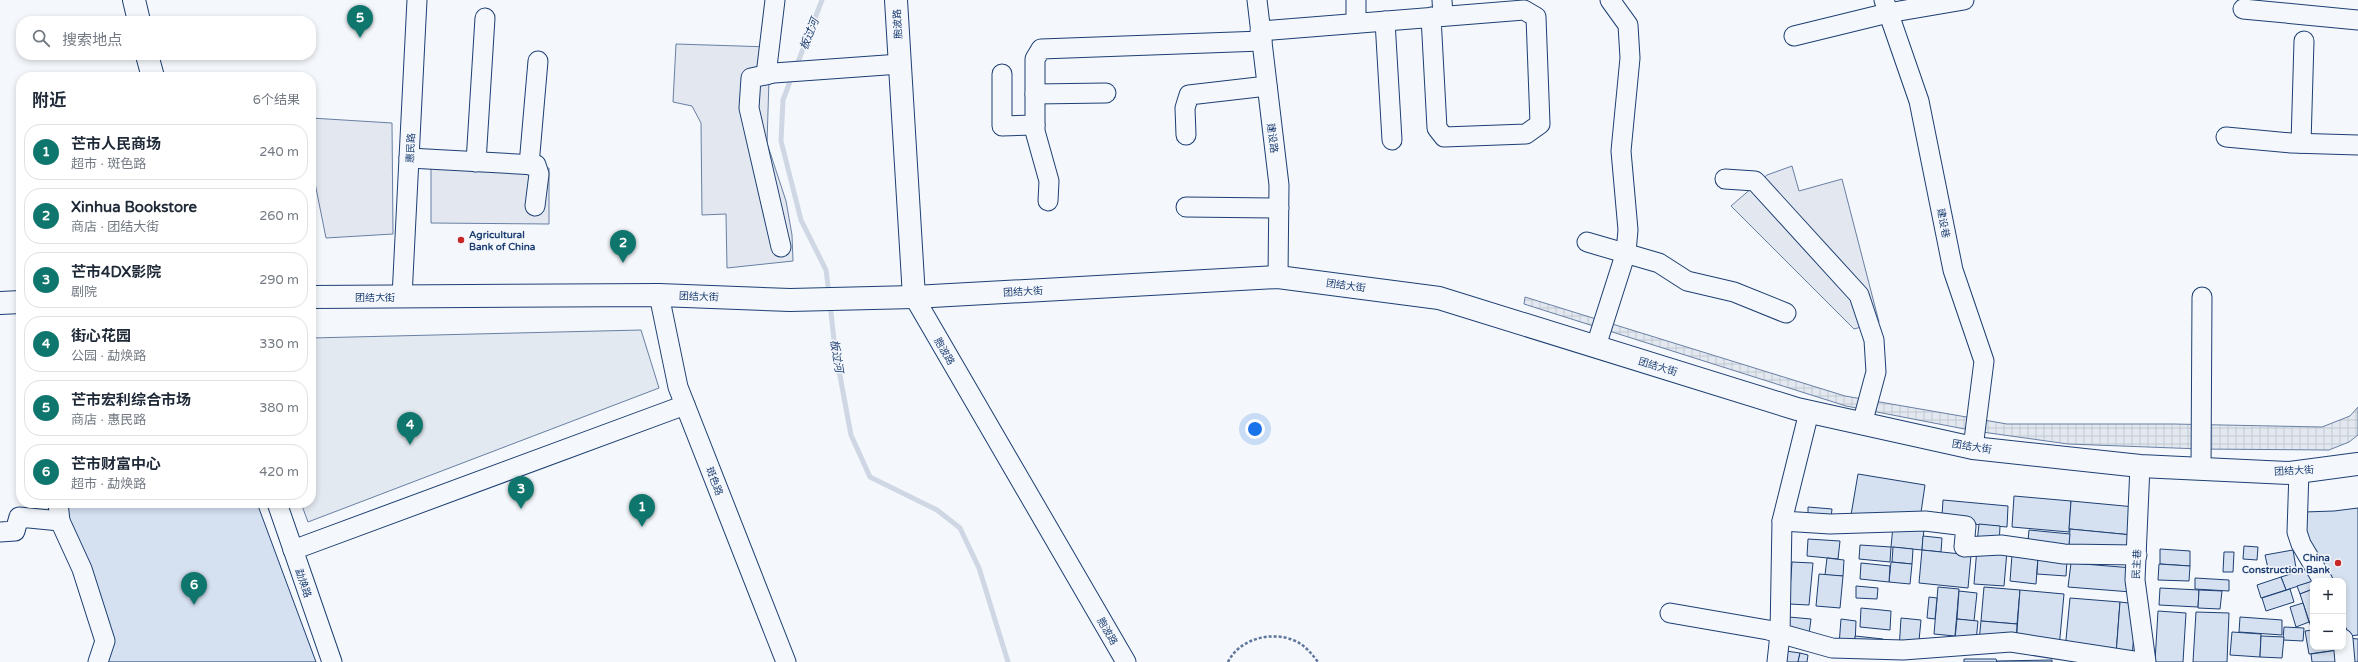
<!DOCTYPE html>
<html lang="zh">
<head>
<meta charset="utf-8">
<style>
  body { margin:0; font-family:"Varela Round","Noto Sans SC",sans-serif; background:#f6f6f7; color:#1f2937 }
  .controls { position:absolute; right:12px; bottom:12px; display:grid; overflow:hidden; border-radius:8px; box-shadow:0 2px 6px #0003 }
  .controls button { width:36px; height:36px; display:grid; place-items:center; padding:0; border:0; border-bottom:1px solid #e0e1e3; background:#fff; color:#1f2937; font:20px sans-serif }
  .you { position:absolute; left:1255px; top:429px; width:14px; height:14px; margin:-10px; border:3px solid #fff; border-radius:50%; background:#1a73e8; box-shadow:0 0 0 6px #1a73e833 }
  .badge { display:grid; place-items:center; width:26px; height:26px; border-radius:50%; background:#0f766e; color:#fff; font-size:13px; font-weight:700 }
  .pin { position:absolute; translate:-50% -33px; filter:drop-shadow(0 1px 2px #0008) }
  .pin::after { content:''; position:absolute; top:21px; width:14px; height:12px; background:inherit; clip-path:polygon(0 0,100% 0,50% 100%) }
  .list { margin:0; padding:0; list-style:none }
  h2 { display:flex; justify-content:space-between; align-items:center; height:52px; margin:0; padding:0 16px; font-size:17px }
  h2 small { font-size:13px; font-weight:400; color:#747a83 }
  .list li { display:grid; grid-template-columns:26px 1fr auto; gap:12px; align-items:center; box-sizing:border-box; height:56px; margin:0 8px 8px; padding:0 8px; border:1px solid #e0e1e3; border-radius:16px }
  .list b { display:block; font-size:15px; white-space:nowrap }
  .list p { margin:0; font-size:13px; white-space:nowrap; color:#747a83 }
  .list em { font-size:13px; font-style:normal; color:#747a83 }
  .icon { flex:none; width:22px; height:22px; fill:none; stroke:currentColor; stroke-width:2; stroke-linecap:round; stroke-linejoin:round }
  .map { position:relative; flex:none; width:2358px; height:662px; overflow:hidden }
  .search { position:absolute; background:#fff; box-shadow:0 2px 6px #0003; left:16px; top:16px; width:300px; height:44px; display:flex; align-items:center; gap:10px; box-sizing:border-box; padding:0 14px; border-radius:16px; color:#747a83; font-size:15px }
  .panel { position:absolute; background:#fff; box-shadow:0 2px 6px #0003; left:16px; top:72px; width:300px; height:436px; border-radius:16px }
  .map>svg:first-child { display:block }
  .green { fill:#e3e9f0; stroke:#687fa3 }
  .parking { fill:#e3e8f0; stroke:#687fa3 }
  .plaza { fill:url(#plaza-grid); stroke:#687fa3 }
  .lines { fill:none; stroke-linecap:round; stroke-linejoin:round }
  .stream { stroke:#cfd7e4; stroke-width:5 }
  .building { fill:#d5e0f0; stroke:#1d3f73 }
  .minor-casing { stroke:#1d3f73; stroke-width:21 }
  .major-casing { stroke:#1d3f73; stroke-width:24 }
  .path { stroke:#5e769c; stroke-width:2.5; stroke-dasharray:3 2; stroke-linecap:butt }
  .minor { stroke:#f4f7fb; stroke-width:19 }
  .major { stroke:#f4f7fb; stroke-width:22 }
  .poi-dot { fill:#c62828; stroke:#f4f7fb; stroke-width:1.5 }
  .labels { text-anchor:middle; stroke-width:3; stroke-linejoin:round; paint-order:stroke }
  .street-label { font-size:10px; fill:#1d3f73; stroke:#f4f7fb }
  .poi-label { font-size:10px; font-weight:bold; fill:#1d3f73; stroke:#f4f7fb; text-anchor:start }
  .water-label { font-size:11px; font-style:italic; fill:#1d3f73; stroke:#f4f7fb }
</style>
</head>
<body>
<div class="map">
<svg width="2358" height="662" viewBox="0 0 2358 662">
  <defs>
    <pattern id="plaza-grid" width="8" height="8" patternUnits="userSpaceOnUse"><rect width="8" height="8" fill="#e3e8f0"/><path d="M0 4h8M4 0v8" fill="none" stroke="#c2c8d1"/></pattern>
  </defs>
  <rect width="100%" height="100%" fill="#f4f7fb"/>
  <polygon class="green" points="641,330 659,388 308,522 301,503 311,503 311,338"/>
  <g class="parking">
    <polygon points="676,44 770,47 767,143 786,201 792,235 793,261 727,268 726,214 702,215 701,123 692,106 673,102"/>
    <polygon points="311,118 392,123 393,234 326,238 311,163"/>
    <polygon points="1792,166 1799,191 1842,179 1879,322 1854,329 1731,206 1767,175"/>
    <polygon points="431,168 549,168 549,224 431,223"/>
  </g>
  <polygon class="plaza" points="1525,297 1845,396 2007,424 2173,424 2322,427 2350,416 2358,407 2358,435 2349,442 2329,450 2201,449 2068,444 1975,431 1846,406 1524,304"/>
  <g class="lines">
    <g class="stream">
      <polyline points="796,67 822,0"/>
      <polyline points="792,76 783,100 781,141 801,220 826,270 829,294"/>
      <polyline points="830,304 835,349 851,435 870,477 937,510 960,528 979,568 1008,662"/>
    </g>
  </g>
  <g class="building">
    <polygon points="1858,474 1925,485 1919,526 1851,515"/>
    <polygon points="2014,496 2071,501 2069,532 2012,527"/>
    <polygon points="1943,500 2008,506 2007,527 1961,523 1941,532"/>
    <polygon points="2071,501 2135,507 2132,535 2069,529"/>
    <polygon points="58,503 257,503 316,662 98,662 105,641"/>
    <polygon points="1808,507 1832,509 1831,518 1808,516"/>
    <polygon points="2358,508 2358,635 2349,636 2343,620 2343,581 2327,581 2308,544 2304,512 2334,511"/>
    <polygon points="1979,524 2000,526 1999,545 1977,543"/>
    <polygon points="1893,526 1924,529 1922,550 1891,547"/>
    <polygon points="2070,529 2132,535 2130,561 2068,555"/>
    <polygon points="2029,530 2070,534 2068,555 2027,552"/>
    <polygon points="1923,536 1942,538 1941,552 1922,550"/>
    <polygon points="1808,539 1840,541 1838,559 1807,556"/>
    <polygon points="1860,545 1891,547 1890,562 1859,559"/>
    <polygon points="2244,546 2258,547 2257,560 2243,559"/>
    <polygon points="1893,547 1913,549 1912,564 1892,562"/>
    <polygon points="1977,548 2007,551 2004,586 1974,584"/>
    <polygon points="2160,549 2190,551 2190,566 2160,564"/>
    <polygon points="1922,550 1971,555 1968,588 1919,583"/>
    <polygon points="2293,550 2296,568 2269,573 2265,555"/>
    <polygon points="2224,552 2234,552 2233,572 2223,572"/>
    <polygon points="2012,555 2038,557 2036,584 2010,581"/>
    <polygon points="2038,557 2067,560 2066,576 2037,574"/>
    <polygon points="1827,558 1844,560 1843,576 1825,575"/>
    <polygon points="1792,562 1813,563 1809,605 1789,604"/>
    <polygon points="1891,562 1912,564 1910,584 1889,582"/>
    <polygon points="1861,563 1890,566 1889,582 1860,579"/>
    <polygon points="2071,563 2133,568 2131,592 2068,587"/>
    <polygon points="2159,564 2190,566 2189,581 2158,580"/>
    <polygon points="2313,567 2317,580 2286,590 2281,577"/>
    <polygon points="1819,574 1843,576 1840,608 1816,606"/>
    <polygon points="2281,577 2286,590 2261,598 2257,585"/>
    <polygon points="2195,578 2229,580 2229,591 2195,589"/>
    <polygon points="2313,581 2313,589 2300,594 2297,586"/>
    <polygon points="1856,586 1878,588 1877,599 1856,598"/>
    <polygon points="1938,587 1959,589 1955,636 1934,634"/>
    <polygon points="1984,587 2020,590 2017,624 1981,621"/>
    <polygon points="2160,588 2199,590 2198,607 2159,605"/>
    <polygon points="2290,589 2294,602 2266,611 2262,598"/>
    <polygon points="2313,589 2313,626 2311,627 2300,594"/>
    <polygon points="2020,590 2064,594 2059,648 2016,644"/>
    <polygon points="2199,590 2222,591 2220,609 2198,608"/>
    <polygon points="1959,591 1977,593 1974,621 1957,619"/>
    <polygon points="1929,597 1937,598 1935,619 1927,618"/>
    <polygon points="2070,598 2120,602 2116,654 2065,650"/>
    <polygon points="2120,602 2137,604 2132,656 2116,655"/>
    <polygon points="2303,603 2309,622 2296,627 2290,607"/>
    <polygon points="1861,608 1891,611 1890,630 1860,627"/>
    <polygon points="2158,611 2186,613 2183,662 2155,662"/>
    <polygon points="2196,612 2229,613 2227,662 2193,662"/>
    <polygon points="1789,617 1811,619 1808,641 1787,638"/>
    <polygon points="2240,617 2282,620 2282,635 2239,632"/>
    <polygon points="1901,618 1921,620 1918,651 1899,650"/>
    <polygon points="1841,619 1856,621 1855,646 1839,645"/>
    <polygon points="1957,619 1978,621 1975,651 1954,649"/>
    <polygon points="1981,621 2017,624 2016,644 1979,641"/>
    <polygon points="2284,627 2304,628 2303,641 2283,640"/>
    <polygon points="2313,630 2313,647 2338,647 2338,650 2309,654 2305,631"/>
    <polygon points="2232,632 2261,634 2260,657 2230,655"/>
    <polygon points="1855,636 1883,639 1883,646 1855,643"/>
    <polygon points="2261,636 2284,637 2282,658 2260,657"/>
    <polygon points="2347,638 2358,639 2358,662 2347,662"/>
    <polygon points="2338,650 2340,662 2312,662 2311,654"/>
    <polygon points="1786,651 1800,653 1798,662 1784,662"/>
    <polygon points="1800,653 1808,655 1807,662 1798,662"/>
    <polygon points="1964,659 1996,659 1997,662 1964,662"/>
    <polygon points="2052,660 2052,662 1997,662 1997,661"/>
  </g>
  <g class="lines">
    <g class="minor-casing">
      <g id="minor">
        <polyline points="1257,0 1279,185 1278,277"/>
        <polyline points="1356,0 1356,23"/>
        <polyline points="1442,0 1443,16"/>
        <polyline points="1884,0 1919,101 1953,270 1984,361 1973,448"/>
        <polyline points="2243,9 2358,20"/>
        <polyline points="1385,21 1392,140"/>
        <polyline points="1260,31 1524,10 1536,17 1540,124 1526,134 1444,137 1437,128 1431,17"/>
        <polyline points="1794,36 1888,13 1964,0"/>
        <polyline points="1002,74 1002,126 1035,125"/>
        <polyline points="766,75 775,0"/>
        <polyline points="1035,94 1106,93"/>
        <polyline points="1186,135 1185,108 1189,95 1267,86"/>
        <polyline points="2226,137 2291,143 2358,145"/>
        <polyline points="2301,143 2304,41"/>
        <polyline points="409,158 536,165 539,174 535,206"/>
        <polyline points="476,162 485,18"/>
        <polyline points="529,165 538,61"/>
        <polyline points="1725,179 1755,181 1859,295 1874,340 1876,372 1862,424"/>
        <polyline points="1048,201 1049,181 1035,131 1035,59 1041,49 1262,41"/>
        <polyline points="1186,207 1279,208"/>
        <polyline points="1587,242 1659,263 1687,281 1734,292 1786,313"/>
        <polyline points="781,247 749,108 751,78 774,73 900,64"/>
        <polyline points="659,295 678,387 786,662"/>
        <polyline points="402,297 417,0"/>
        <polyline points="914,297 1126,662"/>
        <polyline points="1596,346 1626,252 1628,230 1621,151 1630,58 1628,25 1610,0"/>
        <polyline points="2140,466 2135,580 2146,662"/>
        <polyline points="2201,469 2202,297"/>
        <polyline points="2299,471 2297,532 2301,544 2323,581"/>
        <polyline points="58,503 60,521 82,569 105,641 98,662"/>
        <polyline points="277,503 332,662"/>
        <polyline points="1782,521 1830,524 1925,521 1966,526 1964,547 2001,545 2064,554 2137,555"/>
        <polyline points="0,532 15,531 19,517 60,521"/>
        <polyline points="293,550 685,405"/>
        <polyline points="1670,613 1768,630 1832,648 1903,650 2011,642 2140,662"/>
        <polyline points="2343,639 2345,662"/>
        <polyline points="1777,662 1780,634 1782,521 1809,412"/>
      </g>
    </g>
    <g class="major-casing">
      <g id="major">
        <polyline points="134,0 139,21"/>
        <polyline points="896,0 914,297"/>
        <polyline points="147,55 153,77"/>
        <polyline points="311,297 659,295 790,300 914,297 1278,277 1439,298 1797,409 1973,448 2140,466 2290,473 2358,464"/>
        <polyline points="0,303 21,302"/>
      </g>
    </g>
    <path class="path" d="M1228 662C1239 639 1271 631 1293 640 1304 644 1311 653 1318 662"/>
    <use href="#minor" class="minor"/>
    <use href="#major" class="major"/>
  </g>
  <g class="poi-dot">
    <circle cx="461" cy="240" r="4"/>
    <circle cx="2338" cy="563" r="4"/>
  </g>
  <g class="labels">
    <g class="street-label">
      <text transform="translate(897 24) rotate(-93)" y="4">胞波路</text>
      <text transform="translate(1273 138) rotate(83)" y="4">建设路</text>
      <text transform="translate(410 148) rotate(-87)" y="4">惠民路</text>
      <text transform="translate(1944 223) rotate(79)" y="4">建设巷</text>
      <text transform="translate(1346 285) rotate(8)" y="4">团结大街</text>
      <text transform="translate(1023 291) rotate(-3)" y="4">团结大街</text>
      <text transform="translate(699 296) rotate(2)" y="4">团结大街</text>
      <text x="375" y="301">团结大街</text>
      <text transform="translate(945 351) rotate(60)" y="4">胞波路</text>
      <text transform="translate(1658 366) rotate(17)" y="4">团结大街</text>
      <text transform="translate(1972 446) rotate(9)" y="4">团结大街</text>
      <text transform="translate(2294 470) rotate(-3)" y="4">团结大街</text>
      <text transform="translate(715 481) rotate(69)" y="4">斑色路</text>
      <text transform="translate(2136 564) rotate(-87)" y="4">民主巷</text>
      <text transform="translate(304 583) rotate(71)" y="4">勐焕路</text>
      <text transform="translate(1108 631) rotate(60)" y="4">胞波路</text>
    </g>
    <g class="poi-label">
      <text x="469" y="238">Agricultural<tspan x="469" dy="12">Bank of China</tspan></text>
      <text x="2330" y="561" text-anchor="end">China<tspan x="2330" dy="12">Construction Bank</tspan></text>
    </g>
    <g class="water-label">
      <text transform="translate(809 34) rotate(-69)" y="4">板过河</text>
      <text transform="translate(837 356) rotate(81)" y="4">板过河</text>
    </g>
  </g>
</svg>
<div class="controls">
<button>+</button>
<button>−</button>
</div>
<div class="you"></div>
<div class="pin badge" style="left:642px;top:527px">1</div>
<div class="pin badge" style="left:623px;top:263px">2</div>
<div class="pin badge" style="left:521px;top:509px">3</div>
<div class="pin badge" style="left:410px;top:445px">4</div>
<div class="pin badge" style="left:360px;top:38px">5</div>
<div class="pin badge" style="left:194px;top:605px">6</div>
<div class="search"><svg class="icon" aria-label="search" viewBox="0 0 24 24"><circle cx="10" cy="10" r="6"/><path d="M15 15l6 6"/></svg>搜索地点</div>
<section class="panel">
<h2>附近<small>6个结果</small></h2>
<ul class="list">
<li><span class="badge">1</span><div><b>芒市人民商场</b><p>超市 · 斑色路</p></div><em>240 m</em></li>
<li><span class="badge">2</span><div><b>Xinhua Bookstore</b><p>商店 · 团结大街</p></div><em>260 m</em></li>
<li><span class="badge">3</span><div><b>芒市4DX影院</b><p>剧院</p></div><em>290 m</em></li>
<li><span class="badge">4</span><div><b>街心花园</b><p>公园 · 勐焕路</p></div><em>330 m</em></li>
<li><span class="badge">5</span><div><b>芒市宏利综合市场</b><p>商店 · 惠民路</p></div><em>380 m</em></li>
<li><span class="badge">6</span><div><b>芒市财富中心</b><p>超市 · 勐焕路</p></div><em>420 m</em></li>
</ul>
</section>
</div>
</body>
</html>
